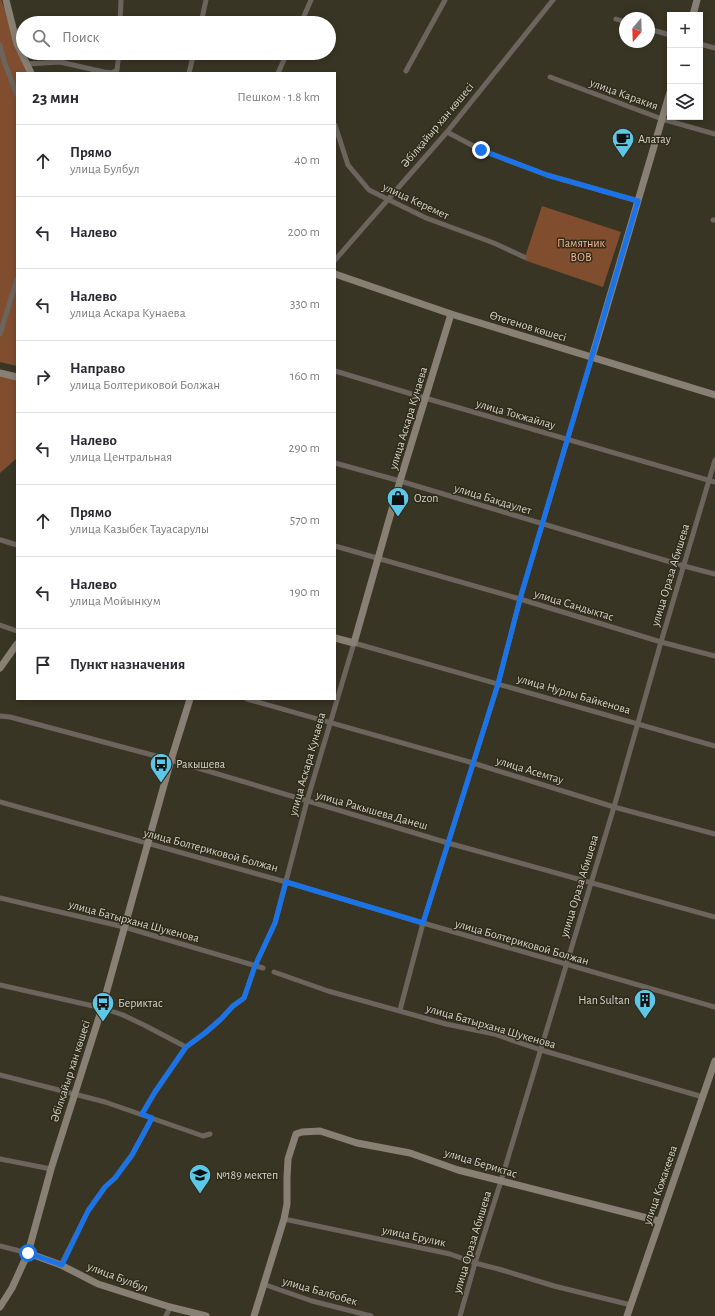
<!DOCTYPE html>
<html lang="ru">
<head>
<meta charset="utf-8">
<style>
  body { margin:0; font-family:"Alegreya Sans",sans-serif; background:#f7f7f7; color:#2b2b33 }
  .controls { position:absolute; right:12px; top:12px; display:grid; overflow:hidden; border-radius:0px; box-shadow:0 2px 6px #0003 }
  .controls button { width:36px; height:36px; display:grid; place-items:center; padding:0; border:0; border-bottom:1px solid #e1e1e2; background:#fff; color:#2b2b33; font:20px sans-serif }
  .compass { position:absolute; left:619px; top:12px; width:36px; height:36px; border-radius:50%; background:#fff; box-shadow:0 2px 6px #0003; rotate:199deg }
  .stop { position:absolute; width:12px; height:12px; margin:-9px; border:3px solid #1a73e8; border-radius:50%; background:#fff }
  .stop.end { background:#1a73e8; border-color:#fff; box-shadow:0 1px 4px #0008 }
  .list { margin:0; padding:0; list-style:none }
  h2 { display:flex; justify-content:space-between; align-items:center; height:52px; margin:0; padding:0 16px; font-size:17px }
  h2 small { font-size:13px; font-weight:400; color:#7c7c81 }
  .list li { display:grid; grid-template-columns:26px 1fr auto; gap:12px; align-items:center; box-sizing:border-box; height:72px; padding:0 16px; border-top:1px solid #e1e1e2 }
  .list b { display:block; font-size:15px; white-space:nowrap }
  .list p { margin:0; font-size:13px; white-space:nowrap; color:#7c7c81 }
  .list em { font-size:13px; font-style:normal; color:#7c7c81 }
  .icon { flex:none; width:22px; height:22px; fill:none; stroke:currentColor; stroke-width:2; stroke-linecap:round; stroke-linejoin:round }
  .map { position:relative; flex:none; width:715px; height:1316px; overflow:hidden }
  .search { position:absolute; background:#fff; box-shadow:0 2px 6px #0003; left:16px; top:16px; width:320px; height:44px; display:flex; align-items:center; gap:10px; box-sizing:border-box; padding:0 14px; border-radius:22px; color:#7c7c81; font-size:15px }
  .panel { position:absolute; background:#fff; box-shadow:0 2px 6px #0003; left:16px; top:72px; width:320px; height:628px; border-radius:0px }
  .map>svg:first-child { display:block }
  .green { fill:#804d2f }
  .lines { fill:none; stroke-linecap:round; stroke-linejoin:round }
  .street { stroke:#6b655e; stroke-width:5 }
  .secondary { stroke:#888075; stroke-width:7 }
  .route { stroke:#1a73e8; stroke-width:5 }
  .labels { text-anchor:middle; stroke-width:3; stroke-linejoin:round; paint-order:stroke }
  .street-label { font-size:12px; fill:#d6d4ca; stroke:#2e2b1b }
  .poi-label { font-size:12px; fill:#d6d4ca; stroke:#2e2b1b; text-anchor:start }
  .park-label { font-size:12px; fill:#f4b391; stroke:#2e2b1b }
</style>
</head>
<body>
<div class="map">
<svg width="715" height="1316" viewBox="0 0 715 1316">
  <rect width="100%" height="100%" fill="#393524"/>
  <g class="green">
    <polygon points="0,0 1,0 33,73 17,73 17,366 0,362"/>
    <polygon points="542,206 621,232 603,287 524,260"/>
    <polygon points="0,373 17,376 17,458 0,473"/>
  </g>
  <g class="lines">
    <g class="street">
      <polyline points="616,19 625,22"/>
      <polyline points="120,23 121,0"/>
      <polyline points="201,23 206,0"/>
      <polyline points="301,23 311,0"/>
      <polyline points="649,29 670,35"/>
      <polyline points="700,44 715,48"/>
      <polyline points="0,45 4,61 17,95"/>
      <polyline points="27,64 60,62 104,72 112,73"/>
      <polyline points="406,71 445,0"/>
      <polyline points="112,73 117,70 119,53"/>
      <polyline points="189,73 194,53"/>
      <polyline points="278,73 287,53"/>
      <polyline points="550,77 662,119 715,134"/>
      <polyline points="335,125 348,165 369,190 426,218 494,243 524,257"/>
      <polyline points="447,132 481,150 547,175 638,201"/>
      <polyline points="713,220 715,220"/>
      <polyline points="335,260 447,132 553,0"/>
      <polyline points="0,334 17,279"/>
      <polyline points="335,371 425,398 715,482"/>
      <polyline points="335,463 400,481 684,566 715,574"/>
      <polyline points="1,540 17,545"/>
      <polyline points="335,546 520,599 661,642 715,656"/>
      <polyline points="0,625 17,631"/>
      <polyline points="247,699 473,763 614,807 715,834"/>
      <polyline points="0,716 10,717 171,760 448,843 715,917"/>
      <polyline points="0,802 286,882 423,923 715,1007"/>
      <polyline points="0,898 124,927 263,968"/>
      <polyline points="274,972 328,991 446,1024 494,1034 541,1050 703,1097"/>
      <polyline points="0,985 102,1008 123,1015 144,1025 186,1047"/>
      <polyline points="400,1010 423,923 498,684 520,599 592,357"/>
      <polyline points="0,1075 105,1102 203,1136 210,1134"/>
      <polyline points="142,1114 155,1092 186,1047 205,1033 221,1019 233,1006 244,998 255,966 275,923 307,801 354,643 715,746"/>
      <polyline points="0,1159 51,1169"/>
      <polyline points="284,1219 450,1254 475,1263 502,1270 554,1286 631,1305"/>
      <polyline points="0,1246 28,1253"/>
      <polyline points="61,1265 88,1211 105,1187 115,1178 132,1155 152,1118"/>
      <polyline points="263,1284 312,1301 371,1316"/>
      <polyline points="166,1316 170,1307"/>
      <polyline points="460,1316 475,1263 501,1181 614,807 661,642 715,460"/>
    </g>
    <g class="secondary">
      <polyline points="6,0 17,44 31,73"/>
      <polyline points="693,15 697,0"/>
      <polyline points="335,274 451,314 715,395"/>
      <polyline points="592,357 670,92"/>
      <polyline points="0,373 17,377"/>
      <polyline points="335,638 354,643 400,481 451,314"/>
      <polyline points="0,668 17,644"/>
      <polyline points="28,1253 61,1265 98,1284 170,1307 206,1316"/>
      <polyline points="0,1307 12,1288 28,1253 51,1169 102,1008 171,760 190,699"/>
      <polyline points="254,1316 284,1219 287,1204 287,1178 288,1159 296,1134 302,1132 320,1131 357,1143 410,1153 458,1170 659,1221"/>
      <polyline points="627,1316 715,1061"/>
    </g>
  </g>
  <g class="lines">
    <polyline class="route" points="28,1253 62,1265 88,1211 105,1187 115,1178 132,1155 152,1118 142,1114 155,1092 186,1047 205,1033 221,1019 233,1006 244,998 255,966 275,923 286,882 423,923 498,684 520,599 638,201 547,175 481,150"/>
  </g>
  <defs>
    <g id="cafe-pin" transform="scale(1.15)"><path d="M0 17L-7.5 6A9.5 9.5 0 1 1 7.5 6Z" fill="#5cc7e7" stroke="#2e2b1b"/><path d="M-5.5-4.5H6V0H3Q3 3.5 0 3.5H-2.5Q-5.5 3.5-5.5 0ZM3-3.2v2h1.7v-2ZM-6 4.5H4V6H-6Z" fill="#111"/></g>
    <g id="shop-pin" transform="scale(1.15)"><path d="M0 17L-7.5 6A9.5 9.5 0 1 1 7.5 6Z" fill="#5cc7e7" stroke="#2e2b1b"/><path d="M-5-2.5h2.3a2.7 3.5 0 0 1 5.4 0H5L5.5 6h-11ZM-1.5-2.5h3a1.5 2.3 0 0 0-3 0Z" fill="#111"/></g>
    <g id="bus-pin" transform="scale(1.15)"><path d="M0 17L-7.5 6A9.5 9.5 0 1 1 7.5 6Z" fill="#5cc7e7" stroke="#2e2b1b"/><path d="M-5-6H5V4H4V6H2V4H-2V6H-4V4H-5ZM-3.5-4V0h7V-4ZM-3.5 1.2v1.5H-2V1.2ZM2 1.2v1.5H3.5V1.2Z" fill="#111"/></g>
    <g id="building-pin" transform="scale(1.15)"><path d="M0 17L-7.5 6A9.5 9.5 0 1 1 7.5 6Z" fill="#5cc7e7" stroke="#2e2b1b"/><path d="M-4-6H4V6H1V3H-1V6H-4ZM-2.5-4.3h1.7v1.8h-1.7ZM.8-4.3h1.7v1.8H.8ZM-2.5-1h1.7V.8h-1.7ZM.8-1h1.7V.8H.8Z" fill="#111"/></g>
    <g id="school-pin" transform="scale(1.15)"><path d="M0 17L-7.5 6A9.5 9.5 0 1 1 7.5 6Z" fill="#5cc7e7" stroke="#2e2b1b"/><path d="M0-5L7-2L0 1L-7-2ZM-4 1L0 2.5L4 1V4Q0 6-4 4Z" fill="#111"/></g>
  </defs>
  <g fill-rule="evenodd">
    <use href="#cafe-pin" x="623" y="139"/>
    <use href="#shop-pin" x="398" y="498"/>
    <use href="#bus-pin" x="161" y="764"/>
    <use href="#building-pin" x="645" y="1000"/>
    <use href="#bus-pin" x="103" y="1003"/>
    <use href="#school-pin" x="200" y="1175"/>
  </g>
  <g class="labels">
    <g class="street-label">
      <text transform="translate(624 94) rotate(20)" y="4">улица Каракия</text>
      <text transform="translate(437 125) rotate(-50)" y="4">Әбілқайыр хан көшесі</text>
      <text transform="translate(416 201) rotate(25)" y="4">улица Керемет</text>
      <text transform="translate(528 326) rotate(17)" y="4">Өтегенов көшесі</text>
      <text transform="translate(516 414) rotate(16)" y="4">улица Токжайлау</text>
      <text transform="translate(408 418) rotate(-73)" y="4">улица Аскара Кунаева</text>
      <text transform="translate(493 499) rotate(17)" y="4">улица Бакдаулет</text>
      <text transform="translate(670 575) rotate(-73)" y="4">улица Ораза Абишева</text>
      <text transform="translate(574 605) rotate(17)" y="4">улица Сандыктас</text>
      <text transform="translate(574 694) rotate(16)" y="4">улица Нурлы Байкенова</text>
      <text transform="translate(307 764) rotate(-74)" y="4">улица Аскара Кунаева</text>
      <text transform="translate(530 770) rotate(17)" y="4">улица Асемтау</text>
      <text transform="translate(372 810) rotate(16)" y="4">улица Ракышева Данеш</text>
      <text transform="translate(211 850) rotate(15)" y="4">улица Болтериковой Болжан</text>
      <text transform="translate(579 886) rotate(-73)" y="4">улица Ораза Абишева</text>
      <text transform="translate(134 921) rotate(15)" y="4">улица Батырхана Шукенова</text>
      <text transform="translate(522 942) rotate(16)" y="4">улица Болтериковой Болжан</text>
      <text transform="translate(491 1026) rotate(16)" y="4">улица Батырхана Шукенова</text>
      <text transform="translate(70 1071) rotate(-72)" y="4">Әбілқайыр хан көшесі</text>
      <text transform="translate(481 1163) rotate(17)" y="4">улица Бериктас</text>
      <text transform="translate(660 1185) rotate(-71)" y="4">улица Кожакеева</text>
      <text transform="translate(414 1236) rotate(12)" y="4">улица Ерулик</text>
      <text transform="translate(472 1242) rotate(-73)" y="4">улица Ораза Абишева</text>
      <text transform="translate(118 1277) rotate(21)" y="4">улица Булбул</text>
      <text transform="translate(320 1291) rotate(16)" y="4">улица Балбобек</text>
    </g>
    <g class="poi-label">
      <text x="638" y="143">Алатау</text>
      <text x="414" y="502">Ozon</text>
      <text x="176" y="768">Ракышева</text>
      <text x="630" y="1004" text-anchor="end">Han Sultan</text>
      <text x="118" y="1007">Бериктас</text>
      <text x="216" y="1179">№189 мектеп</text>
    </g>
    <g class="park-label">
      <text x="581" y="247">Памятник<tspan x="581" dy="14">ВОВ</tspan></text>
    </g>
  </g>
</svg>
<div class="controls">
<button>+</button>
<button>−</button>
<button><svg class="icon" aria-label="layers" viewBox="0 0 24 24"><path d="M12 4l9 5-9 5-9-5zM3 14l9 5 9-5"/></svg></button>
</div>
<svg class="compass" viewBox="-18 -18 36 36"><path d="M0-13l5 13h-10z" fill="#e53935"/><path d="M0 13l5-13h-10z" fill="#7c7c81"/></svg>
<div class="stop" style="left:28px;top:1253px"></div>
<div class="stop end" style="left:481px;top:150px"></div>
<div class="search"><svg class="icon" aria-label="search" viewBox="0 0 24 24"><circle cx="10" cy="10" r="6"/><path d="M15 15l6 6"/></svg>Поиск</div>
<section class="panel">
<h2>23 мин<small>Пешком · 1.8 km</small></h2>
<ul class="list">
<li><svg class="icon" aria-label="ahead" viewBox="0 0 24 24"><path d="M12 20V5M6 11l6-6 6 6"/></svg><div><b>Прямо</b><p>улица Булбул</p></div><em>40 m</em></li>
<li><svg class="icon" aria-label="left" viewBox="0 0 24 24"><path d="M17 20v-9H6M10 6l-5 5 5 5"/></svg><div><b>Налево</b></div><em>200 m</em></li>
<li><svg class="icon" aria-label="left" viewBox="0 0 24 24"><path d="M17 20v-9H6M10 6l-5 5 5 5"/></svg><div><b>Налево</b><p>улица Аскара Кунаева</p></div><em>330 m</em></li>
<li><svg class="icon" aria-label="right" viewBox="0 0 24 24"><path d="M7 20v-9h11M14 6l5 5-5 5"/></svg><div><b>Направо</b><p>улица Болтериковой Болжан</p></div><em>160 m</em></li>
<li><svg class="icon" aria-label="left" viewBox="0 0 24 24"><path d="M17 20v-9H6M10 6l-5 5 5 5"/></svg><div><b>Налево</b><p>улица Центральная</p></div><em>290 m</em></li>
<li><svg class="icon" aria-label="ahead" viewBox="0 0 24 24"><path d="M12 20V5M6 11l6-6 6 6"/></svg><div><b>Прямо</b><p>улица Казыбек Тауасарулы</p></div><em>570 m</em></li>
<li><svg class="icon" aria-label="left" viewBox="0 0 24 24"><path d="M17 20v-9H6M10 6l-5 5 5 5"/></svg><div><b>Налево</b><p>улица Мойынкум</p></div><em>190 m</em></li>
<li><svg class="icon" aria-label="arrive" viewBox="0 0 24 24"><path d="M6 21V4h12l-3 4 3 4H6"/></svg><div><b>Пункт назначения</b></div></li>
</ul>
</section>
</div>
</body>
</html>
